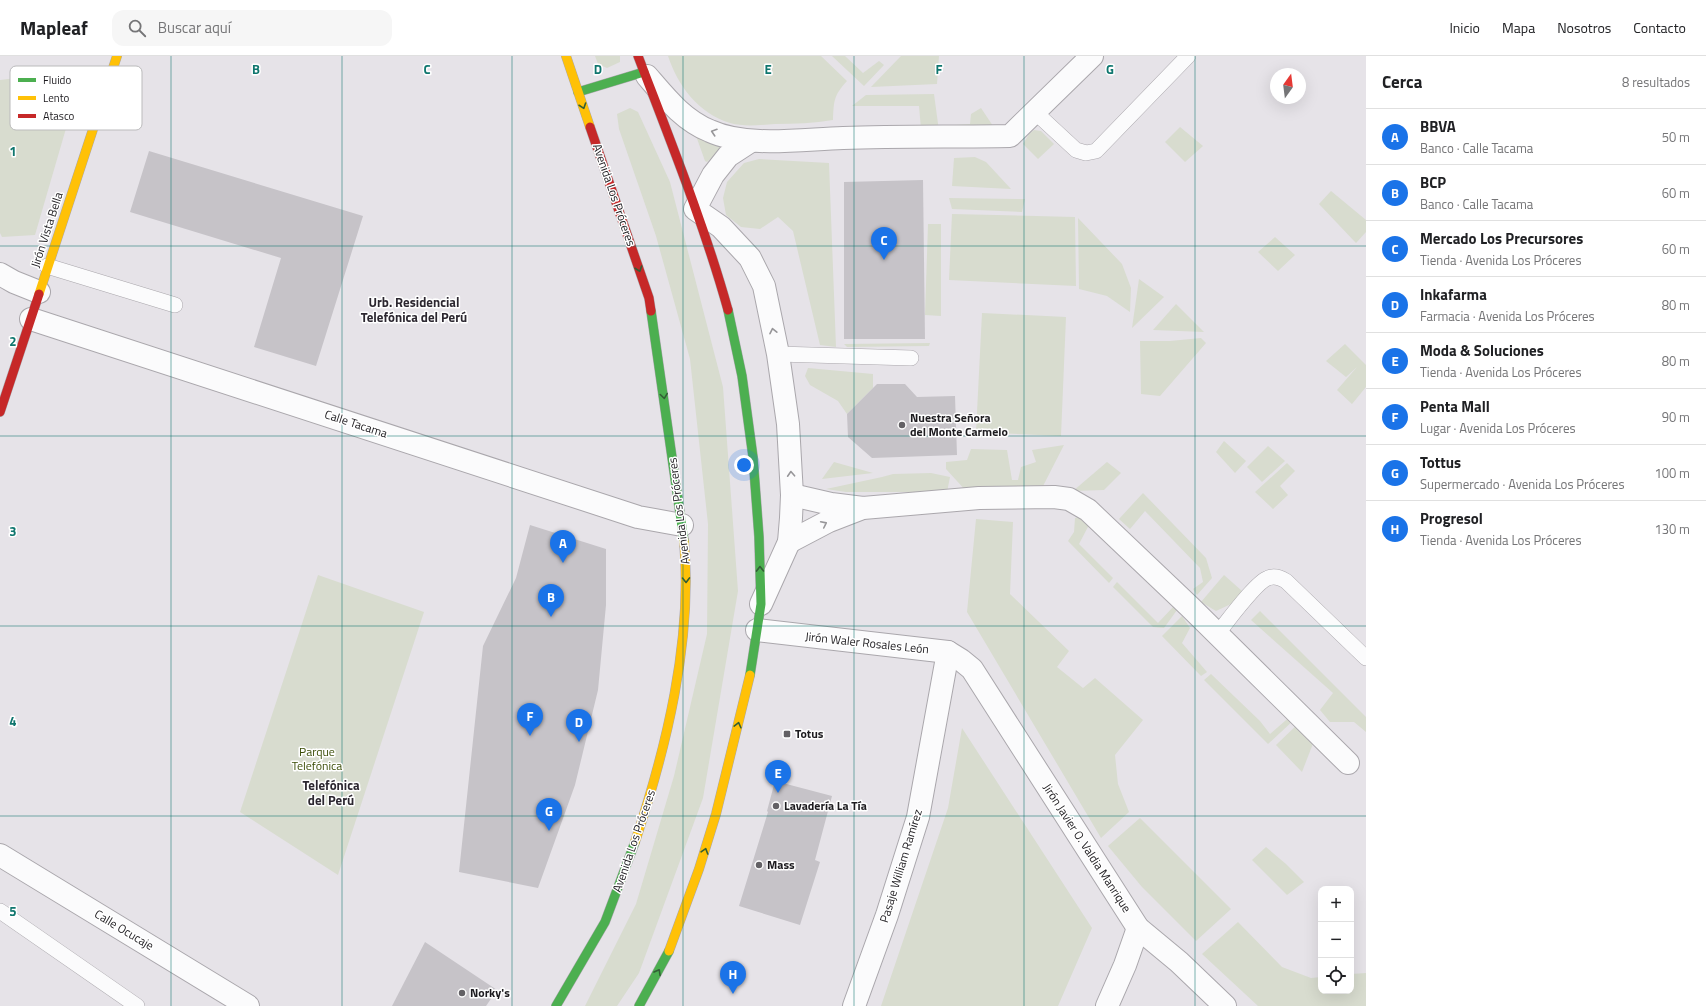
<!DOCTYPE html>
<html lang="es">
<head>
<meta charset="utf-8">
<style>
  body { margin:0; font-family:"Titillium Web",sans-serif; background:#f6f6f6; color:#202124 }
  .controls { position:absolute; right:12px; bottom:12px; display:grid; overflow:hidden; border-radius:8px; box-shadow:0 4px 16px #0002 }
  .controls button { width:36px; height:36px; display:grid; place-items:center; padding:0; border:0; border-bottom:1px solid #e0e0e0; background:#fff; color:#202124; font:20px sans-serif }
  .compass { position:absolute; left:1270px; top:12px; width:36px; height:36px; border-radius:50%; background:#fff; box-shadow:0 4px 16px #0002; rotate:14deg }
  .you { position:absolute; left:744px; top:409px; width:14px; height:14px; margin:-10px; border:3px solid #fff; border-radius:50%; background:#1a73e8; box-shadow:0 0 0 6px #1a73e833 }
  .badge { display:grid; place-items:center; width:26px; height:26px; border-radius:50%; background:#1a73e8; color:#fff; font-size:13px; font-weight:700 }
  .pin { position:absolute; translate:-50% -33px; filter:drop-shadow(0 1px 2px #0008) }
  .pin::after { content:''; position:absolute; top:21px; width:14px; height:12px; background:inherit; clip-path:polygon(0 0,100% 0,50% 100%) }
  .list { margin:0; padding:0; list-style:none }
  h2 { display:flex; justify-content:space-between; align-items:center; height:52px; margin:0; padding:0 16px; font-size:17px }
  h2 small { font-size:13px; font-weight:400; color:#757577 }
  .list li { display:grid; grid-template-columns:26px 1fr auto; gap:12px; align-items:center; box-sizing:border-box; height:56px; padding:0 16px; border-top:1px solid #e0e0e0 }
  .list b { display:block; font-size:15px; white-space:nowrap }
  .list p { margin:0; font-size:13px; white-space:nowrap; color:#757577 }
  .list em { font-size:13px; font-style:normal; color:#757577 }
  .icon { flex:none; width:22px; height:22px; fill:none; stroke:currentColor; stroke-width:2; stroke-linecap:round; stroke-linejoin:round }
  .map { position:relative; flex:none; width:1366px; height:950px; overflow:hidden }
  header { display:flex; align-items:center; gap:24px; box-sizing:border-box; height:56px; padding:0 20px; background:#fff; border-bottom:1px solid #e0e0e0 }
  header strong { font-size:19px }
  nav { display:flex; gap:22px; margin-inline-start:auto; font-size:14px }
  .search { width:280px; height:36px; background:#f6f6f6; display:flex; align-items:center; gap:10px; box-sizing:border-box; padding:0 14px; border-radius:12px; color:#757577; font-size:15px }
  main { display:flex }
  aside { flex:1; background:#fff }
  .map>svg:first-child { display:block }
  .green { fill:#d8dccf }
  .building { fill:#c6c3c8 }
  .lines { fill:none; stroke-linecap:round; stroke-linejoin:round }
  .lane-casing { stroke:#aaa7ac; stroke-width:16 }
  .street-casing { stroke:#aaa7ac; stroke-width:24 }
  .fast-casing { stroke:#aaa7ac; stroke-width:10 }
  .slow-casing { stroke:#aaa7ac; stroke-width:10 }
  .jam-casing { stroke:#aaa7ac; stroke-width:10 }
  .lane { stroke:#fbfbfc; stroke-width:15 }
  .street { stroke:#fbfbfc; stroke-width:22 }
  .fast { stroke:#4caf50; stroke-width:9 }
  .slow { stroke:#ffc107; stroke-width:9 }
  .jam { stroke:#c62828; stroke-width:9 }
  .oneway { stroke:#325e35 }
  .oneway2 { stroke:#979699 }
  .grid { fill:none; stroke:#0f766e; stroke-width:1; stroke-opacity:0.55 }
  .poi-dot { fill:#636165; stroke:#fff; stroke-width:1.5 }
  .labels { text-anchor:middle; stroke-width:3; stroke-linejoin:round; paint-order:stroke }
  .street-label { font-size:12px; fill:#1d1b1f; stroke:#fff }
  .poi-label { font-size:12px; font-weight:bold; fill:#1d1b1f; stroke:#fff; text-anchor:start }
  .park-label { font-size:12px; fill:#3a4c06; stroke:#fff }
  .neighbourhood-label { font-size:13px; font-weight:bold; fill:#2c2730; stroke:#fff }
  .key { fill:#fff; stroke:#bbbbbc; stroke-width:1 }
  .key-label { font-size:11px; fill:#1d1b1f }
  .grid-label { font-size:13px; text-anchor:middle; font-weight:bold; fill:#0f766e; stroke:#fff; stroke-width:3; stroke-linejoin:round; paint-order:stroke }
</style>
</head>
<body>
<header>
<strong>Mapleaf</strong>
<div class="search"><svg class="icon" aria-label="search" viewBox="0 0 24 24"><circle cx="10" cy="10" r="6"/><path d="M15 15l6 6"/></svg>Buscar aquí</div>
<nav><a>Inicio</a><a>Mapa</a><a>Nosotros</a><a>Contacto</a></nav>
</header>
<main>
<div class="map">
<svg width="1366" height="950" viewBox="0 0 1366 950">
  <rect width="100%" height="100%" fill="#e6e3e8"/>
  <g class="green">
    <polygon points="595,0 620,0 620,6 607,12 598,8"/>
    <path d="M668 0H821L847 25C833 40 834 46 833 64 814 67 795 68 775 68 760 69 744 71 730 67 698 57 678 30 668 0Z"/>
    <polygon points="832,0 845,0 863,17 879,5 884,9 864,30"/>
    <polygon points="901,0 939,0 937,28 871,31"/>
    <polygon points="83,14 35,179 2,181 0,177 0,24"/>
    <polygon points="934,38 939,75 921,73 919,50 852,50 866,39"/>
    <polygon points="630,52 638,56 670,126 723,331 738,535 703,742 639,917 617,950 585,950 636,848 674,720 707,578 708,468 690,303 656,180 619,73 617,58"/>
    <polygon points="981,52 997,76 950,74 955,69 970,68 971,58"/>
    <polygon points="1180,71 1203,90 1185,106 1165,86"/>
    <polygon points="1034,74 1041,75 1054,88 1038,103 1023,88 1029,78"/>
    <polygon points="695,77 733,84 719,95 707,106 705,105"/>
    <polygon points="975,101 986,106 1011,133 952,130 954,102"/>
    <polygon points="759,103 829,107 836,291 820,289 793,175 778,161 760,173 741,171 726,159 723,142 727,126 744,107"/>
    <polygon points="1331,135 1366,164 1366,176 1356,187 1319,148"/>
    <polygon points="949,142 1025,143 1022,156 952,153"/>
    <polygon points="952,158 1075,161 1076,230 949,224"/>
    <polygon points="1078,162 1122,208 1131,232 1130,256 1107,240 1079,233"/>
    <polygon points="928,168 941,168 941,260 925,259"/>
    <polygon points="1275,181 1295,199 1278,215 1258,196"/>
    <polygon points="1139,223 1164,241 1132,272"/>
    <polygon points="1176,248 1204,276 1153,274"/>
    <polygon points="982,257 1066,261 1061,380 976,376"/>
    <polygon points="1201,282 1206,287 1160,340 1141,338 1140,285 1170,285"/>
    <polygon points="930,287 929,290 847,291 844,288"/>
    <polygon points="1345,288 1366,309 1366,331 1352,348 1337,334 1357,311 1346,321 1326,305"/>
    <polygon points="808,312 873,318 873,332 847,358 838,345 810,329 805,320"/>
    <polygon points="1224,385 1246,405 1235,417 1216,396"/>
    <polygon points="1064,389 1041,434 967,436 946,413 946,406 967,404 971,393 1007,394 1012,424 1018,424 1021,411 1036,406 1032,394"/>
    <polygon points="1268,390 1285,405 1262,426 1247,411"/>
    <polygon points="834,406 873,417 822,423"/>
    <polygon points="1107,406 1121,417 1104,434 1073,435"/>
    <polygon points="1287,407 1295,415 1280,430 1288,439 1273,453 1255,436"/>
    <polygon points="931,417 950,421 947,436 846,436 826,433 882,421 893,418"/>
    <polygon points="1143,437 1206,502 1212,522 1197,539 1193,533 1203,526 1200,512 1145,455 1130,473 1119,463"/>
    <polygon points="1082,460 1090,467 1079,488 1113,522 1109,527 1068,485 1074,476 1075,462"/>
    <polygon points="976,463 1013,466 1010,538 1069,595 1057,611 1083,632 1095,622 1143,664 1115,699 1118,728 1129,756 1101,782 967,556"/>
    <polygon points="318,519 424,556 338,819 240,756"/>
    <polygon points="1224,519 1242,535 1231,548 1216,555 1201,546"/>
    <polygon points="1117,526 1158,567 1174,550 1177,554 1164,572 1153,571 1113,531"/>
    <polygon points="1260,555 1366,661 1366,676 1354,666 1330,666 1320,654 1333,637 1251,564"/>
    <polygon points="1182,560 1190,572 1182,587 1207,616 1201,620 1162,580"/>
    <polygon points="1211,618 1260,665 1270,678 1293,658 1295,663 1268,688 1204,624"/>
    <polygon points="1299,667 1314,685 1302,716 1276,689"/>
    <polygon points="962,672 1092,872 1058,950 881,950 948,752"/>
    <polygon points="1140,762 1231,853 1196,885 1142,831 1108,790"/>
    <polygon points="1266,791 1286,808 1304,826 1287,839 1252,804"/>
    <polygon points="1238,866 1282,911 1311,922 1321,921 1321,935 1351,935 1351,918 1366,917 1366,950 1258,950 1202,898"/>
  </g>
  <g class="building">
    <polygon points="149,95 363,160 316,310 254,291 281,202 130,156"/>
    <polygon points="923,124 925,283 844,283 844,126"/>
    <polygon points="877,328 905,328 917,341 955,340 957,399 872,402 848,381 847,358"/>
    <polygon points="530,469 606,493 606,549 598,634 575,729 538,832 459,816 483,590 516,522"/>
    <polygon points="775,725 832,740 815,804 820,806 800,869 739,850 768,756 767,755"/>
    <polygon points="425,886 497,934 486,950 392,950"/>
  </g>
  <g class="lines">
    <g class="lane-casing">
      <g id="lane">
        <polyline points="1035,56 1076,94 1086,97 1096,95 1188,0"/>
        <polyline points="47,210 175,249"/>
        <polyline points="778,298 911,302"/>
        <path d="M1217 578C1227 566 1256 526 1268 522 1275 519 1281 522 1286 525L1366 602"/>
        <polyline points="0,855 137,950"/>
      </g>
    </g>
    <g class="street-casing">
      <g id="street">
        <path d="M647 20C666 42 683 64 710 75 747 92 803 83 843 82 899 80 954 81 1010 80L1092 0"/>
        <polyline points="751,85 728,100 713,119 695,153 721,171 750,202 764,230 778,298 788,368 792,439 791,462 789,486 761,548"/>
        <polyline points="0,218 14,226 39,236"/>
        <polyline points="31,263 638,461 682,469"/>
        <polyline points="792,439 831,448 863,452 979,442 1054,441 1069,443 1088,454 1190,551 1348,707"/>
        <polyline points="789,486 829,465 860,453"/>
        <polyline points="757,574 948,596 961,604 972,613 1138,872 1179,906 1225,950"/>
        <polyline points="0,799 248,950"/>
        <polyline points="854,950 887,859 918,761 948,596"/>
        <polyline points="1107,950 1125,909 1138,872"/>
      </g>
    </g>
    <g class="fast-casing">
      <g id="fast">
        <polyline points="578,36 644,16"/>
        <polyline points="728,254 742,320 753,401 759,481 761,548 750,619"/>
        <polyline points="651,255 684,485"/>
        <polyline points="556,950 605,866 635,786"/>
        <polyline points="639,950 669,895"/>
      </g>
    </g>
    <g class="slow-casing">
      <g id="slow">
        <polyline points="566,0 590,71"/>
        <polyline points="39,238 117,0"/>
        <path d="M635 786C666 693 693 585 684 485"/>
        <polyline points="669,895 699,813 716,758 750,619"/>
      </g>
    </g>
    <g class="jam-casing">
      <g id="jam">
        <path d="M638 0C670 84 704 168 728 254"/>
        <polyline points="590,71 649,242 651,255"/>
        <polyline points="0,356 39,238"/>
      </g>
    </g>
    <use href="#lane" class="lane"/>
    <use href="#street" class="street"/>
    <use href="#fast" class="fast"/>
    <use href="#slow" class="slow"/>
    <use href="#jam" class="jam"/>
  </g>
  <defs><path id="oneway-chevron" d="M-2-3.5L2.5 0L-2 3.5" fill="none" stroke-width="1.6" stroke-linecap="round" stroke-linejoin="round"/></defs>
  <g class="oneway">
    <use href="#oneway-chevron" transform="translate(583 50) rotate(71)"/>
    <use href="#oneway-chevron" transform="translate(639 213) rotate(71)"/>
    <use href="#oneway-chevron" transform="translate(664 340) rotate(82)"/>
    <use href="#oneway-chevron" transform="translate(760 513) rotate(-91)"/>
    <use href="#oneway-chevron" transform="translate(686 524) rotate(89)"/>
    <use href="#oneway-chevron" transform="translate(738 669) rotate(-76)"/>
    <use href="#oneway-chevron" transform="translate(705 795) rotate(-73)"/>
    <use href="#oneway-chevron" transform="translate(658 916) rotate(-61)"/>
  </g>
  <g class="oneway2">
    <use href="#oneway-chevron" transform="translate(714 76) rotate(-162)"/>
    <use href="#oneway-chevron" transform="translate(773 275) rotate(-102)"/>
    <use href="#oneway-chevron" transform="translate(791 418) rotate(-93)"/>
    <use href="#oneway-chevron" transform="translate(824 468) rotate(-26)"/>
  </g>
  <path class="grid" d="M171 0V950M342 0V950M512 0V950M683 0V950M854 0V950M1024 0V950M1195 0V950M0 190H1366M0 380H1366M0 570H1366M0 760H1366"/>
  <g class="poi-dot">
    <circle cx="902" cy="369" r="4"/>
    <rect x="783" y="674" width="8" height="8" rx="2"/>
    <circle cx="776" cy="750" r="4"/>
    <circle cx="759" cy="809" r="4"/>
    <circle cx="462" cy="937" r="4"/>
  </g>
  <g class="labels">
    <g class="street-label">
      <text transform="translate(614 139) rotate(71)" y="4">Avenida Los Próceres</text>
      <text transform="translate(47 174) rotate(-72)" y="4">Jirón Vista Bella</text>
      <text transform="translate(356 368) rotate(18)" y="4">Calle Tacama</text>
      <text transform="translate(679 455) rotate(-97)" y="4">Avenida Los Próceres</text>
      <text transform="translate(867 587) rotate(6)" y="4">Jirón Waler Rosales León</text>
      <text transform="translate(634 785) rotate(-71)" y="4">Avenida Los Próceres</text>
      <text transform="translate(1087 792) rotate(57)" y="4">Jirón Javier O. Valdia Manrique</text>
      <text transform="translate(901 810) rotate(-73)" y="4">Pasaje William Ramírez</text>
      <text transform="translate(124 874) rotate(31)" y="4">Calle Ocucaje</text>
    </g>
    <g class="poi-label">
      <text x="910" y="366">Nuestra Señora<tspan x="910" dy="14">del Monte Carmelo</tspan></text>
      <text x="795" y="682">Totus</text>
      <text x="784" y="754">Lavadería La Tía</text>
      <text x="767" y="813">Mass</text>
      <text x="470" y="941">Norky's</text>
    </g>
    <g class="park-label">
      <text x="317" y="700">Parque<tspan x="317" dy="14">Telefónica</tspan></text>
    </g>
    <g class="neighbourhood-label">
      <text x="414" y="251">Urb. Residencial<tspan x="414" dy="15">Telefónica del Perú</tspan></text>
      <text x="331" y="734">Telefónica<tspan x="331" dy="15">del Perú</tspan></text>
    </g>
  </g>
  <rect x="10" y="10" width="132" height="64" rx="6" class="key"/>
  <rect x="18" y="22" width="18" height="4" fill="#4caf50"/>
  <rect x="18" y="40" width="18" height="4" fill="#ffc107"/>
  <rect x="18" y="58" width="18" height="4" fill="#c62828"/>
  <g class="key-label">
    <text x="43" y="28">Fluido</text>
    <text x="43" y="46">Lento</text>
    <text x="43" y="64">Atasco</text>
  </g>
  <g class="grid-label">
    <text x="256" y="18">B</text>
    <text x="427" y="18">C</text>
    <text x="598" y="18">D</text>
    <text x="768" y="18">E</text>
    <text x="939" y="18">F</text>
    <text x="1110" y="18">G</text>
    <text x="13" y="100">1</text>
    <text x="13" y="290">2</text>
    <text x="13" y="480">3</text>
    <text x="13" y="670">4</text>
    <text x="13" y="860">5</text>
  </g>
</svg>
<div class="controls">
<button>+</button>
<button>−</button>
<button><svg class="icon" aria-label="locate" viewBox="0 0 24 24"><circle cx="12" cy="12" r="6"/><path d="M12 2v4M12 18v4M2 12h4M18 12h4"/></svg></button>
</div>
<svg class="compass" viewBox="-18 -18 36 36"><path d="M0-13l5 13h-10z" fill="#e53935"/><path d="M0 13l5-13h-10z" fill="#757577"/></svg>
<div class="you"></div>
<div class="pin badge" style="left:563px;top:507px">A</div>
<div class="pin badge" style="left:551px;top:561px">B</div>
<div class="pin badge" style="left:884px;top:204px">C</div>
<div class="pin badge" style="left:579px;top:686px">D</div>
<div class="pin badge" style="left:778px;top:737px">E</div>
<div class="pin badge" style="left:530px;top:680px">F</div>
<div class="pin badge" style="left:549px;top:775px">G</div>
<div class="pin badge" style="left:733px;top:938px">H</div>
</div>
<aside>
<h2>Cerca<small>8 resultados</small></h2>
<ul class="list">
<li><span class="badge">A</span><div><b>BBVA</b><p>Banco · Calle Tacama</p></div><em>50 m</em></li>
<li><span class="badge">B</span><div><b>BCP</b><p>Banco · Calle Tacama</p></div><em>60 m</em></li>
<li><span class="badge">C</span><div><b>Mercado Los Precursores</b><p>Tienda · Avenida Los Próceres</p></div><em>60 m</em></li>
<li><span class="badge">D</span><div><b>Inkafarma</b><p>Farmacia · Avenida Los Próceres</p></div><em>80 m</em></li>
<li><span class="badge">E</span><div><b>Moda &amp; Soluciones</b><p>Tienda · Avenida Los Próceres</p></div><em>80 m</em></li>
<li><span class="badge">F</span><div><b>Penta Mall</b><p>Lugar · Avenida Los Próceres</p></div><em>90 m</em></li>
<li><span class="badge">G</span><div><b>Tottus</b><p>Supermercado · Avenida Los Próceres</p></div><em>100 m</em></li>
<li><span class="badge">H</span><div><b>Progresol</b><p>Tienda · Avenida Los Próceres</p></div><em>130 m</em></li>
</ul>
</aside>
</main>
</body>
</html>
